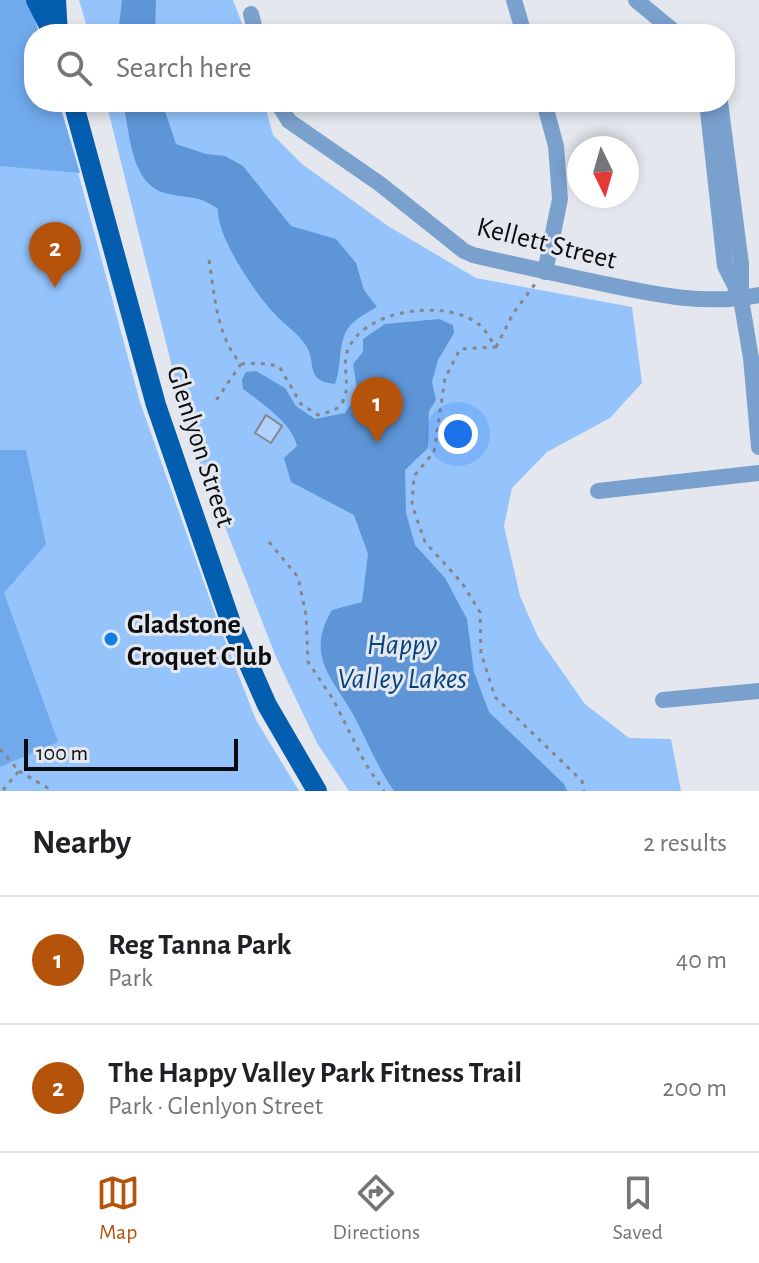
<!DOCTYPE html>
<html lang="en">
<head>
<meta charset="utf-8">
<style>
  body { margin:0; font-family:"Alegreya Sans",sans-serif; background:#f2f2f2; color:#202124 }
  .compass { position:absolute; left:567px; top:136px; width:72px; height:72px; border-radius:50%; background:#fff; box-shadow:0 4px 12px #0003; rotate:175deg }
  .scale { position:absolute; left:24px; bottom:20px; width:214px; box-sizing:border-box; padding-left:8px; border:4px solid #0b0c0e; border-top:0; font-size:22px; line-height:28px; white-space:nowrap; color:#0b0c0e; -webkit-text-stroke:6px #e4e8ee; paint-order:stroke }
  .you { position:absolute; left:458px; top:434px; width:28px; height:28px; margin:-20px; border:6px solid #fff; border-radius:50%; background:#1a73e8; box-shadow:0 0 0 12px #1a73e833 }
  .badge { display:grid; place-items:center; width:52px; height:52px; border-radius:50%; background:#b45309; color:#fff; font-size:26px; font-weight:700 }
  .pin { position:absolute; translate:-50% -66px; filter:drop-shadow(0 2px 4px #0008) }
  .pin::after { content:''; position:absolute; top:42px; width:28px; height:24px; background:inherit; clip-path:polygon(0 0,100% 0,50% 100%) }
  .list { margin:0; padding:0; list-style:none }
  h2 { display:flex; justify-content:space-between; align-items:center; height:104px; margin:0; padding:0 32px; font-size:34px }
  h2 small { font-size:26px; font-weight:400; color:#757577 }
  .list li { display:grid; grid-template-columns:52px 1fr auto; gap:24px; align-items:center; box-sizing:border-box; height:128px; padding:0 32px; border-top:2px solid #e0e0e0 }
  .list b { display:block; font-size:30px; white-space:nowrap }
  .list p { margin:0; font-size:26px; white-space:nowrap; color:#757577 }
  .list em { font-size:26px; font-style:normal; color:#757577 }
  .icon { flex:none; width:44px; height:44px; fill:none; stroke:currentColor; stroke-width:2; stroke-linecap:round; stroke-linejoin:round }
  .map { position:relative; flex:none; width:759px; height:791px; overflow:hidden }
  .search { position:absolute; background:#fff; box-shadow:0 4px 12px #0003; left:24px; right:24px; top:24px; height:88px; display:flex; align-items:center; gap:20px; box-sizing:border-box; padding:0 28px; border-radius:32px; color:#757577; font-size:30px }
  .sheet { height:360px; background:#fff }
  nav { display:flex; justify-content:space-around; align-items:center; box-sizing:border-box; height:112px; border-top:2px solid #e0e0e0; background:#fff; font-size:22px; color:#757577 }
  nav a { display:grid; justify-items:center; gap:4px }
  nav .on { color:#b45309 }
  .map>svg:first-child { display:block }
  .green { fill:#95c4fd }
  .forest { fill:#70a9ec }
  .water { fill:#5d95d6 }
  .building { fill:#afd1fb; stroke:#82868b; stroke-width:2 }
  .lines { fill:none; stroke-linecap:round; stroke-linejoin:round }
  .path { stroke:#83868a; stroke-width:3; stroke-dasharray:4 6; stroke-linecap:butt }
  .minor { stroke:#7aa0cd; stroke-width:16 }
  .major { stroke:#045eaf; stroke-width:20 }
  .poi-dot { fill:#0e7ee5; stroke:#e4e8ee; stroke-width:3 }
  .labels { text-anchor:middle; stroke-width:6; stroke-linejoin:round; paint-order:stroke }
  .street-label { font-size:28px; fill:#0b0c0e; stroke:#e4e8ee }
  .poi-label { font-size:28px; font-weight:bold; fill:#0b0c0e; stroke:#e4e8ee; text-anchor:start }
  .water-label { font-size:30px; font-style:italic; fill:#05437f; stroke:#e4e8ee }
</style>
</head>
<body>
<div class="map">
<svg width="759" height="791" viewBox="0 0 759 791">
  <rect width="100%" height="100%" fill="#e4e8ee"/>
  <g class="green">
    <polygon points="0,0 29,0 39,34 34,34 34,102 59,102 140,402 219,625 256,720 299,791 0,791"/>
    <polygon points="79,0 233,0 246,34 89,34"/>
    <polygon points="106,102 264,102 273,135 302,164 388,226 476,278 632,307 642,383 610,418 547,452 512,488 504,526 520,596 538,637 585,704 629,738 671,739 681,791 349,791 317,743 276,657 189,435"/>
  </g>
  <g class="forest">
    <polygon points="0,0 29,0 39,34 34,34 34,102 59,102 80,173 0,166"/>
    <polygon points="0,450 26,450 46,544 4,593 58,742 0,767"/>
  </g>
  <g class="water">
    <polygon points="122,0 156,0 155,34 118,34"/>
    <path d="M123 102H162L176 144 206 154 225 156 243 166 291 226 336 239 356 263 364 290 377 307C369 312 360 316 354 322 336 336 343 365 335 384 303 381 318 362 305 344 297 332 283 324 274 313 254 292 217 237 218 209 198 194 187 199 165 193 130 183 130 132 123 102Z"/>
    <path d="M439 319 453 325 454 333 438 360 432 382 436 400 429 411 428 448 405 470 406 513 415 545 445 578 467 619 474 672 489 712 564 784 567 791H394C378 768 368 743 355 718 334 679 304 657 332 610L362 602 368 554 354 515 291 482 284 458 297 446C292 423 263 404 243 389L242 379 246 372 256 371 285 388 296 406 315 419 345 413 358 394 353 364 363 352V339L385 324Z"/>
  </g>
  <polygon class="building" points="266,415 282,426 271,443 255,433"/>
  <g class="lines">
    <g class="path">
      <path d="M209 260C215 296 216 335 241 364L213 405"/>
      <polyline points="496,347 514,312 535,284"/>
      <path d="M241 364 259 363 279 366 301 404 318 415C328 412 338 411 343 401 351 385 342 367 347 352 362 308 451 297 482 327 487 332 491 341 496 347L460 349 445 378 434 452 414 476 412 505 425 542 462 583 480 612 481 653 495 697 582 781 584 791"/>
      <polyline points="269,542 298,577 306,615 308,662 333,699 365,763 384,791"/>
      <polyline points="0,749 19,771 2,791"/>
      <polyline points="19,771 53,791"/>
    </g>
    <g class="minor">
      <polyline points="514,0 524,34"/>
      <polyline points="636,0 677,34"/>
      <polyline points="251,14 256,34"/>
      <path d="M277 102 289 121 380 184 464 251 473 255C515 265 558 274 600 283 653 294 705 306 759 295"/>
      <polyline points="544,102 556,146 560,199 545,272"/>
      <polyline points="707,102 725,266 739,294"/>
      <polyline points="720,102 741,264 741,299 751,358 759,447"/>
      <polyline points="598,491 759,473"/>
      <polyline points="663,700 759,691"/>
    </g>
    <g class="major">
      <polyline points="36,0 53,34"/>
      <polyline points="56,0 58,34"/>
      <polyline points="73,102 156,405 232,626 267,705 317,791"/>
    </g>
  </g>
  <circle class="poi-dot" cx="111" cy="639" r="8"/>
  <g class="labels">
    <g class="street-label">
      <text transform="translate(547 242) rotate(14)" y="10">Kellett Street</text>
      <text transform="translate(202 446) rotate(72)" y="10">Glenlyon Street</text>
    </g>
    <g class="poi-label">
      <text x="127" y="633">Gladstone<tspan x="127" dy="32">Croquet Club</tspan></text>
    </g>
    <g class="water-label">
      <text x="402" y="654">Happy<tspan x="402" dy="34">Valley Lakes</tspan></text>
    </g>
  </g>
</svg>
<svg class="compass" viewBox="-18 -18 36 36"><path d="M0-13l5 13h-10z" fill="#e53935"/><path d="M0 13l5-13h-10z" fill="#757577"/></svg>
<div class="scale">100 m</div>
<div class="you"></div>
<div class="pin badge" style="left:377px;top:443px">1</div>
<div class="pin badge" style="left:55px;top:288px">2</div>
<div class="search"><svg class="icon" aria-label="search" viewBox="0 0 24 24"><circle cx="10" cy="10" r="6"/><path d="M15 15l6 6"/></svg>Search here</div>
</div>
<section class="sheet">
<h2>Nearby<small>2 results</small></h2>
<ul class="list">
<li><span class="badge">1</span><div><b>Reg Tanna Park</b><p>Park</p></div><em>40 m</em></li>
<li><span class="badge">2</span><div><b>The Happy Valley Park Fitness Trail</b><p>Park · Glenlyon Street</p></div><em>200 m</em></li>
</ul>
</section>
<nav>
<a class="on"><svg class="icon" aria-label="map" viewBox="0 0 24 24"><path d="M3 6l6-2 6 2 6-2v14l-6 2-6-2-6 2zM9 4v14M15 6v14"/></svg>Map</a>
<a><svg class="icon" aria-label="directions" viewBox="0 0 24 24"><path d="M12 3l9 9-9 9-9-9zM9 14v-3h6M13 9l2 2-2 2"/></svg>Directions</a>
<a><svg class="icon" aria-label="saved" viewBox="0 0 24 24"><path d="M7 4h10v16l-5-4-5 4z"/></svg>Saved</a>
</nav>
</body>
</html>
